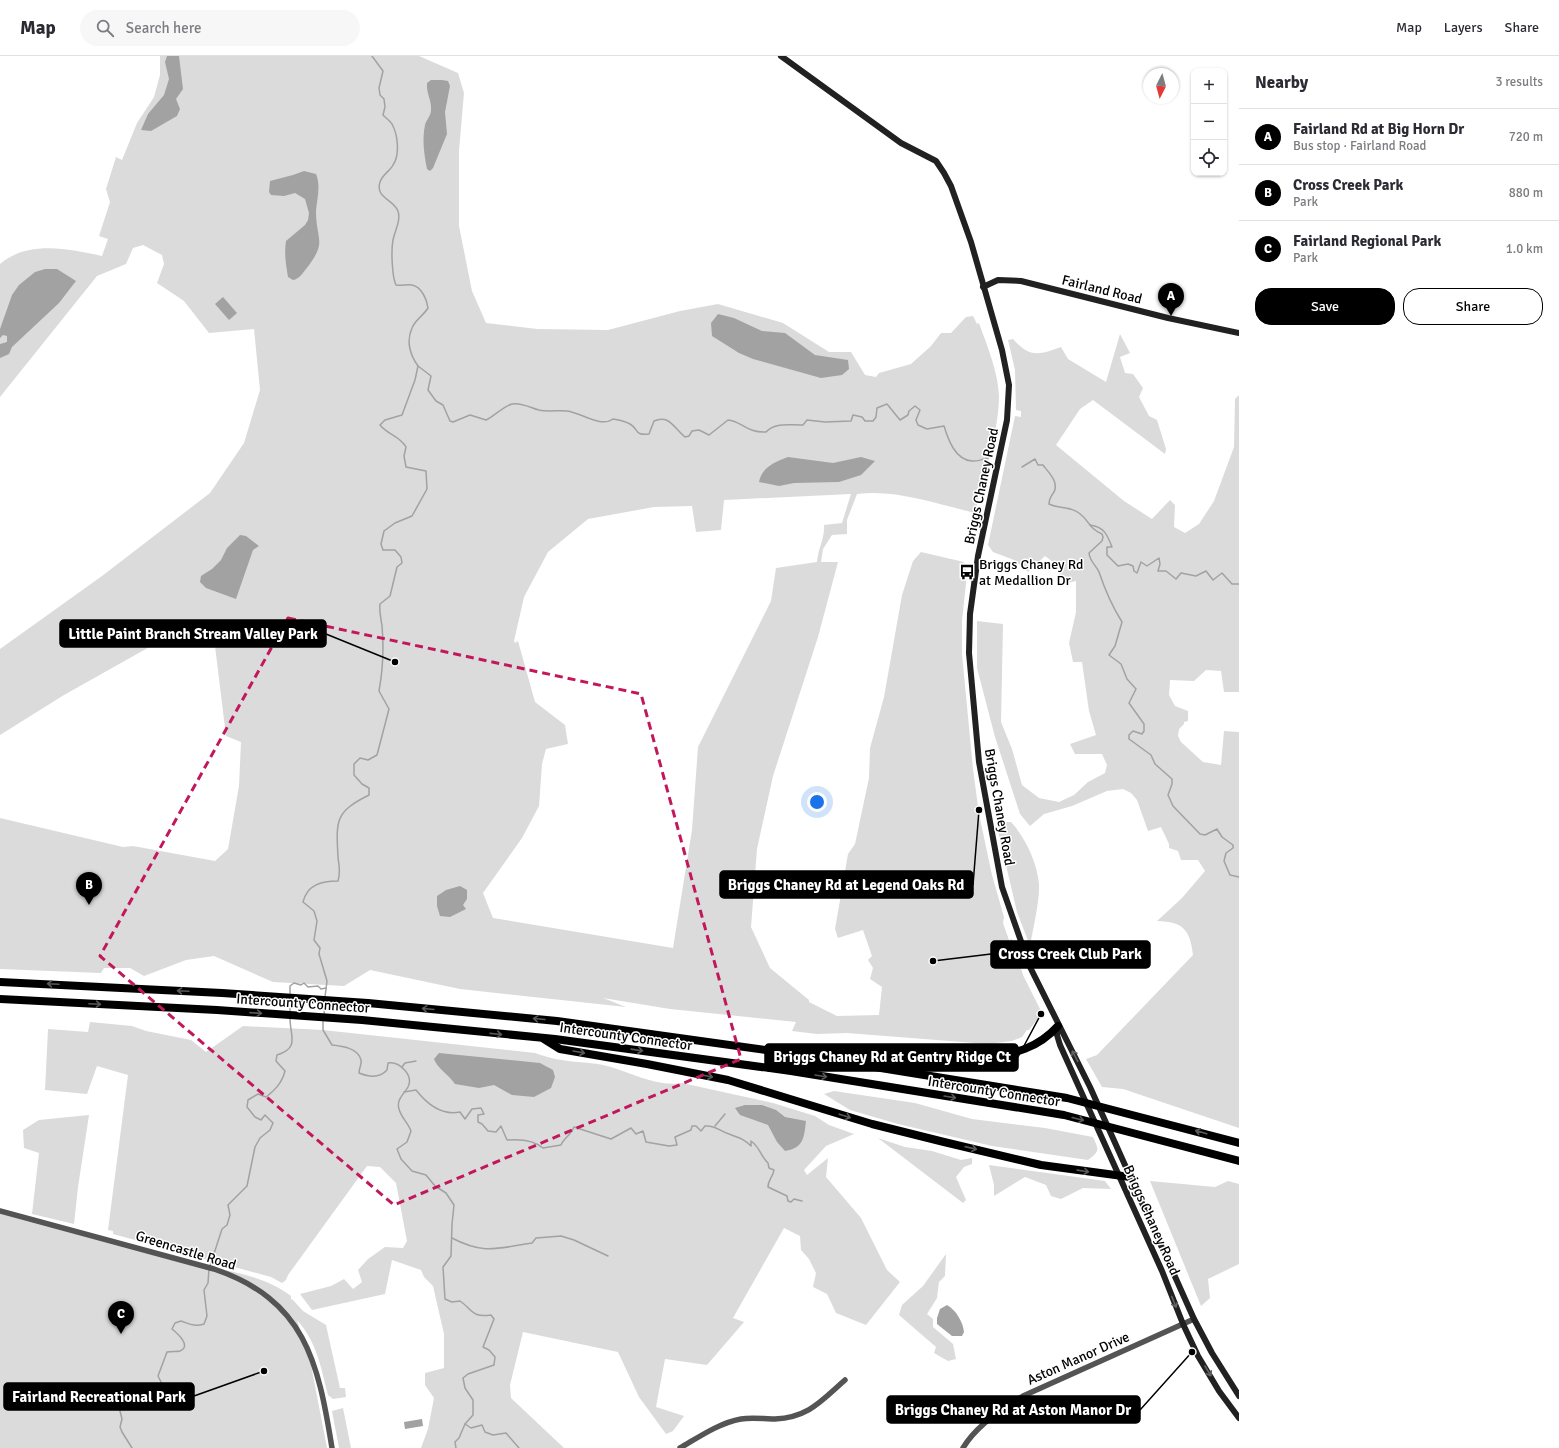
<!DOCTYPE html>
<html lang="en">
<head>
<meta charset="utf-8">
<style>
  body { margin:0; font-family:Signika,sans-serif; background:#f7f7f7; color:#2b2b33 }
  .controls { position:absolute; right:12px; top:12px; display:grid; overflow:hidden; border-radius:8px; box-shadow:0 1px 3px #0004 }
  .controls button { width:36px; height:36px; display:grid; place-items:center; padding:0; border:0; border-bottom:1px solid #e1e1e2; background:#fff; color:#2b2b33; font:20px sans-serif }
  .compass { position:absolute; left:1143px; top:12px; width:36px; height:36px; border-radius:50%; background:#fff; box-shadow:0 1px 3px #0004; rotate:186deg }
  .you { position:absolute; left:817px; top:746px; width:14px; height:14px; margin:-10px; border:3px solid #fff; border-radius:50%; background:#1a73e8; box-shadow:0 0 0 6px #1a73e833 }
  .badge { display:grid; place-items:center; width:26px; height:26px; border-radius:50%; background:#000; color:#fff; font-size:13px; font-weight:700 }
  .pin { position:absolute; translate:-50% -33px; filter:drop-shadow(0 1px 2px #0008) }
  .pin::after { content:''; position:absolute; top:21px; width:14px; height:12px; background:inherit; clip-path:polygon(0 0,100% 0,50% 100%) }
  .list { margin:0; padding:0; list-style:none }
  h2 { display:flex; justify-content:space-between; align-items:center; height:52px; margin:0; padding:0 16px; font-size:17px }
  h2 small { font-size:13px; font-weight:400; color:#7c7c81 }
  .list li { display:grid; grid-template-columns:26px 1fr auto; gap:12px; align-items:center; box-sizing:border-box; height:56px; padding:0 16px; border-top:1px solid #e1e1e2 }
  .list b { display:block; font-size:15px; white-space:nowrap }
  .list p { margin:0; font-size:13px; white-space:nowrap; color:#7c7c81 }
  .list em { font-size:13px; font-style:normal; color:#7c7c81 }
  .actions { display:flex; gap:8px; padding:12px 16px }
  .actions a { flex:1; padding:9px 0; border:1px solid #000; border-radius:16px; text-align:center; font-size:14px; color:#000 }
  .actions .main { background:#000; color:#fff }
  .icon { flex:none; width:22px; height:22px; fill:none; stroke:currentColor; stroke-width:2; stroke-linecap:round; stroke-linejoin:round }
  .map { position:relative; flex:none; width:1239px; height:1392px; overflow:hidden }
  header { display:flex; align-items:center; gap:24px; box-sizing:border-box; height:56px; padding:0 20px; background:#fff; border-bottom:1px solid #e1e1e2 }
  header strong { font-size:19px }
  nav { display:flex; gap:22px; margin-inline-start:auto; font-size:14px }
  .search { width:280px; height:36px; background:#f7f7f7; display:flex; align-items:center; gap:10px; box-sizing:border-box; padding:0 14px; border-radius:22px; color:#7c7c81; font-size:15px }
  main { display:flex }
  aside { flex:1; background:#fff }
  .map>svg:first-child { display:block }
  .green { fill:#dbdbdb; fill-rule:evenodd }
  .water { fill:#a2a2a2 }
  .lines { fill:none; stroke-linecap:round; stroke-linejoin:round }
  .stream { stroke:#a2a2a2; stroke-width:1.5 }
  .tertiary { stroke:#545454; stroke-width:5.5 }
  .secondary { stroke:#212121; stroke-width:6 }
  .motorway { stroke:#000; stroke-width:8 }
  .oneway { stroke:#595959 }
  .oneway2 { stroke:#646464 }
  .marked { fill:none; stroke:#c2185b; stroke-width:3; stroke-dasharray:8 5; stroke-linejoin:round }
  .labels { text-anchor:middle; stroke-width:3; stroke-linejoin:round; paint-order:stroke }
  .street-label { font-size:14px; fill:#000; stroke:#fff }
  .poi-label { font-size:14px; fill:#000; stroke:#fff; text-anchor:start }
  .leader { fill:none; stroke:#000; stroke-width:1.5 }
  .callout-dot { fill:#000; stroke:#fff; stroke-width:1.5 }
  .callout { fill:#000; stroke:#000; stroke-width:1.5 }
  .callout-label { font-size:15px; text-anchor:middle; font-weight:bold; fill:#fff }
</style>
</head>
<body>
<header>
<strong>Map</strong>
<div class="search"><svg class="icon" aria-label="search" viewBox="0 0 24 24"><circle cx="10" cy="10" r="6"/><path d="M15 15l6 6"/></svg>Search here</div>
<nav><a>Map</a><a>Layers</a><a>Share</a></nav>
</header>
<main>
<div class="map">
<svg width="1239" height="1392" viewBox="0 0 1239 1392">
  <rect width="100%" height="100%" fill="#fff"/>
  <g class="green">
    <path d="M160 0H419L458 17 464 37 459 95V170L472 235 486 267 537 273 608 274 680 255 718 248 783 267 829 296H851L865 319 876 321 879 317 911 308 931 290 941 277H951L966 261 973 260 977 268 979 267C987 290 998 315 999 340 999 375 983 423 975 457 937 448 896 433 857 438L847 464V478L832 479 823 493 821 506H838L818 581 773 720 757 793 751 871 770 912 809 944V946L837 960 879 959 882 931 870 923 873 912 868 904 872 900 863 874 838 882 835 873 848 798 855 788 869 722 870 692 884 641 902 539 913 505 921 496 964 506 967 518 962 565V598L973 713 979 758 992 819 1004 861 1003 867 1009 884 1012 883 1023 919 1042 957 1029 974H1027L1022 981 1012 985 988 988 847 977 817 978 792 975 796 966 670 953 603 942 626 951 460 933 370 914 344 930 273 926 214 900 186 904 144 920 130 912H104L101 917 0 913V762L123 791 133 790 215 805 228 793 239 730 241 686 226 680 215 590 185 571 64 639 0 679V593L102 520 210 437 244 387 260 334 254 273 209 277 184 245 157 227 164 208 162 199 143 189 133 192 126 208 97 220 0 341V208C28 184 69 193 102 200L108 183 99 180 110 146 106 133 116 101 122 104 137 67 154 41 160 19ZM851 438 842 467 824 469C825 482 818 493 817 506L776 512 771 545 698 691 692 774 673 892 493 862 483 837 522 782 539 750 542 708 546 693 568 688 565 669 535 646 518 585 515 587 514 585 524 541 548 496 588 463 654 451 692 450 696 476 721 474 724 444Z"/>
    <path d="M1120 278 1130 297 1120 301 1125 317 1133 318 1143 332 1139 341 1149 360 1157 364 1166 393 1165 398 1093 344 1080 353 1056 389 1124 445 1152 463 1170 444 1175 449 1174 471 1185 477 1199 468 1214 445 1234 391 1235 343 1239 339V636H1224L1221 615 1206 614 1194 625 1170 624 1169 639 1175 650 1188 655V665L1184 666V668L1179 673 1178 680 1181 686 1203 706 1221 709 1224 675 1239 676V1072L1123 1033 1102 1031 1086 1003 1097 999 1193 899C1190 873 1183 866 1157 865L1182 842 1205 815 1198 804H1181L1178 795 1169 792V788L1161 771 1148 775 1137 744 1131 737 1123 733 1107 735 1072 750 1044 758 1030 770 1020 758 995 681 977 612V565L1003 568 1001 666 1012 693 1022 729 1039 742 1059 746 1074 739 1088 726 1105 717 1107 709 1102 698H1075L1070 688 1096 679 1089 655 1082 606H1073L1069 587 1076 556V525L1064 528 1053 506 1045 500 1028 516 1014 504 993 496 988 489 1015 360 1021 361V355L1016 354 1015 314 1008 284 1013 283C1030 302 1039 299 1061 291L1068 303 1106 326Z"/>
    <path d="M1002 766H1011C1025 781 1037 806 1039 828 1040 844 1033 873 1030 890L1017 856 997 771Z"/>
    <path d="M90 966 132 970 146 975 191 984 206 996 243 970 323 974 535 997C544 1000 553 1003 562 1004 578 1007 596 1006 611 1011 634 1018 658 1031 682 1027L773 1047 815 1060 829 1069 854 1078 826 1090 804 1114 807 1119 828 1102 826 1121 861 1162 887 1214 900 1226 866 1269 836 1257 827 1238 813 1231 816 1217 809 1203 801 1194 800 1180 784 1172 733 1262 744 1266 707 1309 665 1303 656 1351 684 1360 673 1375 666 1378 639 1341 618 1296 523 1276 510 1329 511 1342 564 1392H421L428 1373 434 1342 425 1329V1317L444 1312V1278L433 1230 424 1221 421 1214 392 1204 385 1238 312 1254 300 1238 331 1230 344 1223 353 1233 362 1226 358 1214 368 1203 385 1191 403 1192 407 1185 396 1127 380 1111 367 1110 288 1219 286 1224 282 1227 271 1221 113 1178V1175L108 1174 128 1019 97 1010 87 1038 45 1034 48 973 88 976Z"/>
    <path d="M834 1035 915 1047 972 1063 1045 1072 1093 1081C1099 1094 1100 1095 1088 1104L992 1090 898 1068 850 1054 824 1038Z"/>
    <polygon points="89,1059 78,1131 74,1168 32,1158 39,1097 24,1092 23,1074 39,1064"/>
    <polygon points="878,1082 905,1091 932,1095 961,1104 972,1102 972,1108 964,1111 956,1121 966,1144 963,1147"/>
    <polygon points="989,1109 1105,1125 1111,1133 1083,1132 1061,1143 1051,1140 1046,1129 1025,1121 994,1140 994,1129"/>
    <polygon points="1150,1125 1215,1131 1228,1125 1239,1128 1239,1208 1208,1223 1210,1242 1201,1250"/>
    <path d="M0 1155 205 1210C234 1216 267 1221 291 1240V1244L292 1243 303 1255 326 1269 340 1332H345L346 1341 333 1343 328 1339C321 1312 317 1286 297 1264L310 1304 327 1392H0Z"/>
    <polygon points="946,1198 945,1220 939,1226 937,1242 927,1258 933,1263 933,1271 953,1288 956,1303 948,1305 934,1297 936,1291 899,1259 902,1249 923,1230"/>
    <polygon points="343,1352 351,1392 339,1392 332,1355"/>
  </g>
  <g class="water">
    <polygon points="167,0 179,0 183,33 176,43 180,53 177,60 151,75 141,74 148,58 164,39 169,23 165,6"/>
    <path d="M431 24H442L448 25 450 30 445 56 447 78 433 112 430 115 427 113C424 97 422 84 425 69 426 64 431 60 431 54 432 45 426 37 427 27Z"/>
    <path d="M304 115 316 118C321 130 317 142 316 155 316 185 328 185 306 213 302 218 299 223 293 224L288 221C286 209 284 197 286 185L305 169 308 164 309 157 305 143 295 137 284 140 271 139 269 136 270 125 293 119Z"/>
    <polygon points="45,213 57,213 76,225 59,247 12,291 9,298 0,302 0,288 7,286 7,280 3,279 0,282 0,273 12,239 19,229 35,216"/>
    <polygon points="223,241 237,257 229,264 215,248"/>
    <polygon points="718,258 734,262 762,275 785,277 815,299 848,304 849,313 842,319 821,322 753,303 739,297 712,280 711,267"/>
    <path d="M788 401 833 407 861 401 875 405 861 419 839 426 794 427 779 430 759 426C762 411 775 406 788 401Z"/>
    <polygon points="240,479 246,480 259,490 253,494 236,543 206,532 200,526 201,520 212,513 221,504 227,492"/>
    <polygon points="460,830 467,834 467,843 463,849 466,853 450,861 440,860 437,850 437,840 446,834"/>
    <path d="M439 997 540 1007 553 1014 555 1021 551 1032 534 1041 512 1039 494 1029 479 1032 455 1028C449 1019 437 1012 434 1003Z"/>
    <path d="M745 1049H762L776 1054 785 1061 806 1065C804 1081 804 1092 785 1095L777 1086 768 1069 740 1059 735 1052Z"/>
    <path d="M947 1249C956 1254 963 1266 964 1276L962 1280H952L937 1268V1262L940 1253Z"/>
    <polygon points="422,1363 423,1370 405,1373 404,1366"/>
  </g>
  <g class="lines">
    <g class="stream">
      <path d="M418 310 431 320 428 334 436 345 443 349 450 365 453 366 470 359 486 364C494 360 504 350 512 348 521 346 531 352 539 354 548 356 558 354 567 355 582 357 601 372 613 363 619 364 625 365 630 368 639 373 634 380 649 378L654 365C669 358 674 372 685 381L689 380 692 375 699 374 709 379 728 364C741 365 747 377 766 376 775 366 790 369 803 369L807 364 825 366 851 365 853 359 862 361 865 365H873L876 361 877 352 887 348 900 364 908 359 909 355 915 350 920 354 916 364 918 369 927 373 944 370C948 383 955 404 972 405 978 406 985 402 991 401"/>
      <path d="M1022 411 1035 403 1038 409H1043C1049 417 1059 426 1054 436 1051 440 1049 443 1049 448 1059 453 1070 450 1079 457 1090 465 1088 472 1102 478L1103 481 1102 485 1089 497C1090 506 1096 509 1099 516 1105 534 1112 550 1122 566L1115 590 1109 599 1121 608 1127 623 1136 633 1129 647 1144 668V675L1142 678 1133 675 1129 679V683L1151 699 1155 708 1172 723V728L1168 739 1173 750 1200 778 1205 779 1217 773 1222 781 1233 789V792L1226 797 1224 805 1230 819 1239 821"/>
      <path d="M1090 469C1104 471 1107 478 1112 491H1107V499L1118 510 1128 508 1133 510 1134 515 1137 517 1141 506 1147 510 1159 502 1160 508 1158 515H1166L1176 523 1181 517 1196 520 1206 515 1213 524 1222 517 1232 528H1239"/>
      <polyline points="290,938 290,930 294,927 301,929 304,927 308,931 318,930 321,933 326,932"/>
      <path d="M325 941 327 925 319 898 320 892 314 884 317 865 314 855 303 846C307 829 321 825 338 825 341 814 339 812 338 801 336 764 335 756 369 739V732L362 728 354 719V708L360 702 368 704 377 699 389 653 379 635C383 613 384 592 382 570 381 562 379 556 380 548L390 540 397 511 402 507 401 501 395 494H383L381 488 384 475 395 467 412 460 427 433 426 415 406 411 404 400 406 391C400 380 388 379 380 369L385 364 402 359 415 324 418 310C410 299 406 285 412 272 415 264 423 260 428 252 427 244 422 231 412 229 407 228 402 230 396 229 392 221 391 194 393 184 395 174 401 165 398 155 393 143 375 142 380 126 382 119 390 115 393 109 400 99 398 79 392 68 390 65 386 62 383 59L385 51 384 43 380 39 379 32 383 15 372 0"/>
      <polyline points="290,944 290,956"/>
      <polyline points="324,959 325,947"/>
      <path d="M323 965V974L332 989C342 990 358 992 361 1004 362 1008 359 1012 359 1017 369 1021 380 1022 387 1014L388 1007C399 1005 414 1019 408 1031 404 1038 396 1044 399 1053 401 1061 408 1067 411 1075L407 1086 397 1093 401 1103 412 1115 426 1119 435 1130 446 1137 454 1149 452 1168 451 1200 443 1211 445 1243 452 1246 460 1245C473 1254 472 1262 491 1259L494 1263 483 1291 489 1294 495 1301 494 1309 468 1318 463 1322 465 1332 473 1344V1359L465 1368 459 1382 455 1386 456 1392"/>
      <polyline points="402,1011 405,1007 416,1005"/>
      <path d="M404 1036 416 1034C427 1048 441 1060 460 1056L465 1063 472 1053 481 1052 484 1058 478 1059V1066L482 1068 488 1075 496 1076 501 1070 507 1084C519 1083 534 1084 543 1092L561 1089C564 1082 571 1079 574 1071L611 1083 631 1072 636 1078 643 1075 646 1086 669 1090 677 1089 675 1081 691 1074 692 1070H696L701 1075 705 1070C716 1069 719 1075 729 1078 739 1082 743 1082 751 1090V1085C760 1091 761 1101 768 1107L769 1112 774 1114C773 1121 768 1124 768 1131L787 1140 788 1145 791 1146 794 1143 802 1145"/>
      <polyline points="715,1070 725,1058"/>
      <path d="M452 1182C484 1199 498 1192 532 1187L536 1182 561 1180 574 1184 608 1200"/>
      <path d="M210 1210 222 1173 227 1169 230 1159 228 1149 247 1130 255 1091 260 1082 270 1074 273 1067 265 1059 261 1064 255 1061 247 1051 248 1044 258 1038 266 1041C275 1034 282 1027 285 1015L276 1005 277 999C300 992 290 980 290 962"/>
      <polyline points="465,1368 471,1372 482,1369 485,1376 493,1379 506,1377 519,1392"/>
      <path d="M132 1392 122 1376 120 1371 122 1363 120 1355 115 1348 119 1342C131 1337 145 1348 156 1341L161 1326 158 1320 167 1296C171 1295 177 1296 180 1295 192 1290 177 1277 172 1273L175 1267 181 1265C190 1268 194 1271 204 1268L207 1260 204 1234 208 1227 209 1213"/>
    </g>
    <g class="tertiary">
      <path d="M0 1155 214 1213C305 1244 318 1305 332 1392"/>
      <path d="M680 1392C699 1381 719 1367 741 1363 752 1361 764 1363 775 1363 809 1361 821 1345 845 1324"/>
      <path d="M963 1392C976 1370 1001 1353 1023 1340L1194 1263"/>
    </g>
    <g class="secondary">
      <polyline points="781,0 901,87 936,105 944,117 951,130 971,186 1002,294 1009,329 1007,364 978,500 970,558 969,597 979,706 1002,831 1030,911 1090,1031 1194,1263 1212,1297 1239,1340"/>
      <polyline points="983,231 998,224 1021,225 1168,262 1239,277"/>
      <polyline points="1058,970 1057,979 1060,989 1162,1215 1183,1268 1198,1300 1219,1335 1239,1362"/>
    </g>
    <g class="motorway">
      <polyline points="0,926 222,937 368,947 557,965 794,998 1067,1042 1239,1087"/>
      <polyline points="0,943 217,954 362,964 555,983 791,1015 1064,1059 1239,1105"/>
      <polyline points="544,983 560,993 647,1008 728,1024 872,1068 944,1086 1041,1109 1130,1121"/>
      <path d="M792 993 985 1000C1014 999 1038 992 1058 970"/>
    </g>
  </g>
  <defs><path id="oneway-shaft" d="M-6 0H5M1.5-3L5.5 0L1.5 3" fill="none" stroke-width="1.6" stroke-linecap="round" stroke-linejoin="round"/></defs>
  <g class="oneway">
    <use href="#oneway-shaft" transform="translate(53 928) rotate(-177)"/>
    <use href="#oneway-shaft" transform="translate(183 935) rotate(-177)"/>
    <use href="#oneway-shaft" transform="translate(95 948) rotate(3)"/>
    <use href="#oneway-shaft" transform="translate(428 953) rotate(-175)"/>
    <use href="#oneway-shaft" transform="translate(256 957) rotate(4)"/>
    <use href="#oneway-shaft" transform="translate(539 963) rotate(-175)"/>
    <use href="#oneway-shaft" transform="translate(496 978) rotate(6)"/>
    <use href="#oneway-shaft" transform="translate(637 994) rotate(8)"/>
    <use href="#oneway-shaft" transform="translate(579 996) rotate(10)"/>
    <use href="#oneway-shaft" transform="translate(707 1020) rotate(12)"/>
    <use href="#oneway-shaft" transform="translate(821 1020) rotate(9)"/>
    <use href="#oneway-shaft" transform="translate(950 1041) rotate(9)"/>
    <use href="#oneway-shaft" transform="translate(845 1060) rotate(18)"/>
    <use href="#oneway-shaft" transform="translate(1078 1063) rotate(14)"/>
    <use href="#oneway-shaft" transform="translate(1201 1076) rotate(-164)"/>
    <use href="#oneway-shaft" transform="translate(971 1092) rotate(13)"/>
    <use href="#oneway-shaft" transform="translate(1083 1115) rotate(8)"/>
  </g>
  <g class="oneway2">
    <use href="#oneway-shaft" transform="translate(1075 1000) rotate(-118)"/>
    <use href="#oneway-shaft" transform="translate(1174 1246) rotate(68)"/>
    <use href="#oneway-shaft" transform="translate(1208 1315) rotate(59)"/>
  </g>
  <path class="marked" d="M288 562 641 638 741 1003 394 1149 100 900Z"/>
  <defs>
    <g id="bus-bare" transform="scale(1.2)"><path d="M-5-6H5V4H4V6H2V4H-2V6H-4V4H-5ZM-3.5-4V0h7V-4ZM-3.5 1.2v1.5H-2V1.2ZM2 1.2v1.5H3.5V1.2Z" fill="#000" stroke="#fff" stroke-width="2.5" paint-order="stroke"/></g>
  </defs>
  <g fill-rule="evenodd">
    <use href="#bus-bare" x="967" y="516"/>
  </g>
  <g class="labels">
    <g class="street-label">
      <text transform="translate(1102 233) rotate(14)" y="5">Fairland Road</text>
      <text transform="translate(981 430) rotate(-78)" y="5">Briggs Chaney Road</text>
      <text transform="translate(1000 751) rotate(80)" y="5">Briggs Chaney Road</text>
      <text transform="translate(303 947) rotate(4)" y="5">Intercounty Connector</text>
      <text transform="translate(626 980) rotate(8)" y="5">Intercounty Connector</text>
      <text transform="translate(994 1035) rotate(9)" y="5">Intercounty Connector</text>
      <text transform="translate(1152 1164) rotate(66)" y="5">Briggs Chaney Road</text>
      <text transform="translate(186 1194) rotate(17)" y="5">Greencastle Road</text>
      <text transform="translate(1078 1302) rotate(-24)" y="5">Aston Manor Drive</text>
    </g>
    <g class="poi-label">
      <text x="979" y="513">Briggs Chaney Rd<tspan x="979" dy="16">at Medallion Dr</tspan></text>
    </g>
  </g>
  <path class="leader" d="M395 606L326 578M979 754L973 829M933 905L991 898M1041 958L1018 1001M264 1315L194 1340M1192 1296L1140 1354"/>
  <g class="callout-dot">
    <circle cx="395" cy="606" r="4"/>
    <circle cx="979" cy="754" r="4"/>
    <circle cx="933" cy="905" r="4"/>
    <circle cx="1041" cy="958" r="4"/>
    <circle cx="264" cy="1315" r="4"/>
    <circle cx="1192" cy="1296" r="4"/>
  </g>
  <g class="callout">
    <rect x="60" y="564" width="266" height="27" rx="4"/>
    <rect x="720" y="815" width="253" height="27" rx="4"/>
    <rect x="991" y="885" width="159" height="27" rx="4"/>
    <rect x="765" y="988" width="253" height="27" rx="4"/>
    <rect x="4" y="1327" width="190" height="27" rx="4"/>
    <rect x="887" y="1340" width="253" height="27" rx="4"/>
  </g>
  <g class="callout-label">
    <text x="193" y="583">Little Paint Branch Stream Valley Park</text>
    <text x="846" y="834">Briggs Chaney Rd at Legend Oaks Rd</text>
    <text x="1070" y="903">Cross Creek Club Park</text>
    <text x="892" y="1006">Briggs Chaney Rd at Gentry Ridge Ct</text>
    <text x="99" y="1346">Fairland Recreational Park</text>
    <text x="1013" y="1359">Briggs Chaney Rd at Aston Manor Dr</text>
  </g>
</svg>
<div class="controls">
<button>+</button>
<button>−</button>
<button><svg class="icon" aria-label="locate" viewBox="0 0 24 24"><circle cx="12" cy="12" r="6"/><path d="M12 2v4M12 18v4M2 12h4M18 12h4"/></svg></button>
</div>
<svg class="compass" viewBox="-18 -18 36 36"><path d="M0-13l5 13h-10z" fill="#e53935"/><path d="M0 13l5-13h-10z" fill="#7c7c81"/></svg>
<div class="you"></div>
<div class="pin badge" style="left:1171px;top:260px">A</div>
<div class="pin badge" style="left:89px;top:849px">B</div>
<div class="pin badge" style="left:121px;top:1278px">C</div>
</div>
<aside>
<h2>Nearby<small>3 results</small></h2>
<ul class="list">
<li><span class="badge">A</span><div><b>Fairland Rd at Big Horn Dr</b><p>Bus stop · Fairland Road</p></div><em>720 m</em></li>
<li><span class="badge">B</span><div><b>Cross Creek Park</b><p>Park</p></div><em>880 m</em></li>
<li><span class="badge">C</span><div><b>Fairland Regional Park</b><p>Park</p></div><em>1.0 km</em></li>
</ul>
<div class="actions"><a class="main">Save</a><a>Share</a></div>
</aside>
</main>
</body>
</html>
